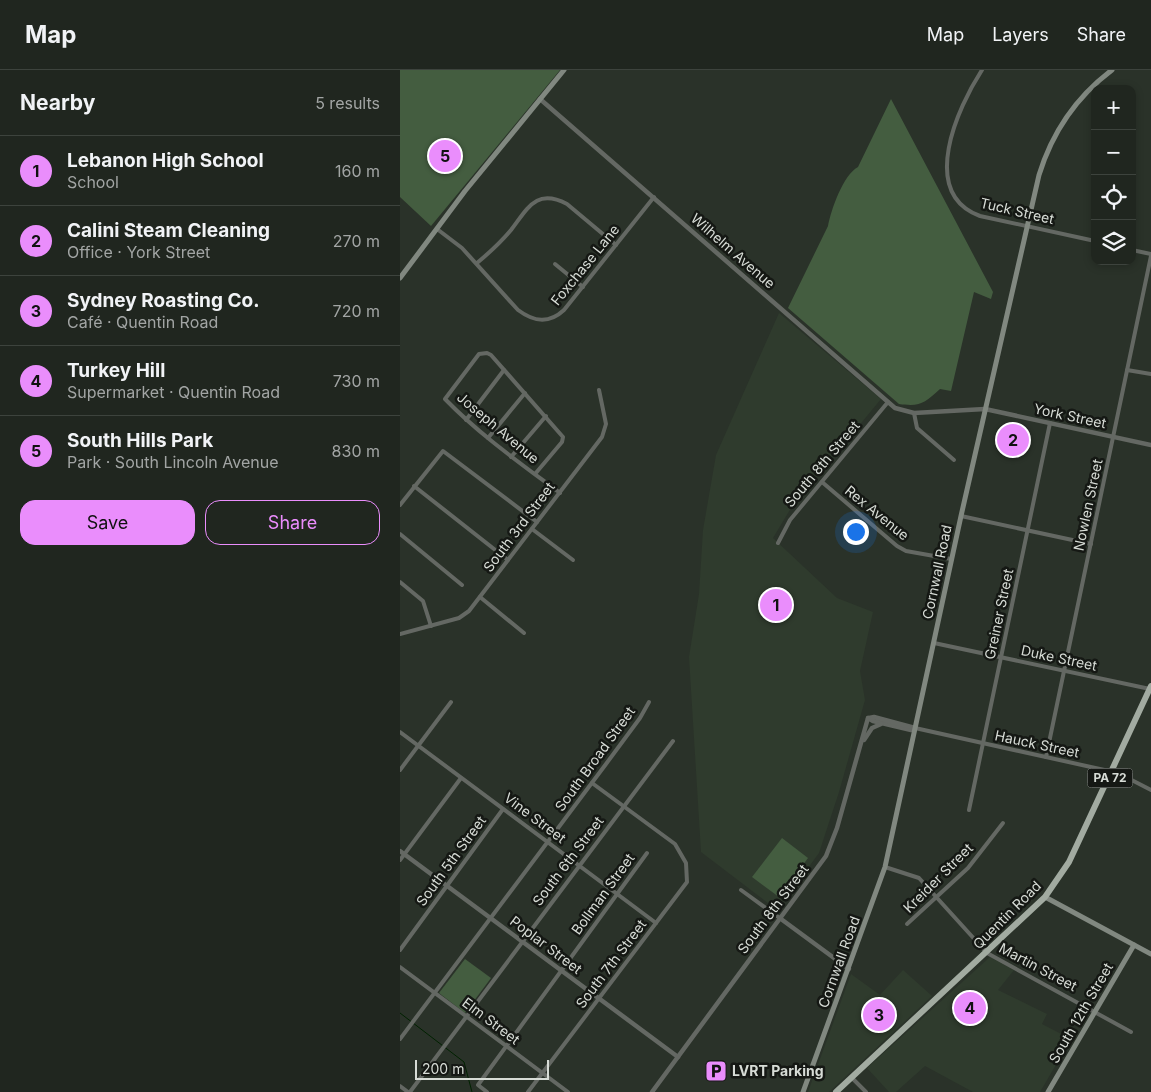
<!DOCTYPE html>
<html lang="en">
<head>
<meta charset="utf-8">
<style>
  body { margin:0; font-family:Inter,sans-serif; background:#2d322c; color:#f1f3f6 }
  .controls { position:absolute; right:15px; top:15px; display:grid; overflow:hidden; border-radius:10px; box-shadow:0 2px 8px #0003 }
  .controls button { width:45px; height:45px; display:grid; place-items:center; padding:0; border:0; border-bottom:1px solid #3d433d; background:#20261f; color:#f1f3f6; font:25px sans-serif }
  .scale { position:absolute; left:15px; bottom:12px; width:134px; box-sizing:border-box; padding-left:5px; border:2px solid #d7dcd6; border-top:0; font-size:14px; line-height:18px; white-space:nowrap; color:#d7dcd6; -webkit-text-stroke:4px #151814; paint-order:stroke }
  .you { position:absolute; left:455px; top:461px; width:18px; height:18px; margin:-12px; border:4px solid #fff; border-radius:50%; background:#1a73e8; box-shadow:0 0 0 8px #1a73e833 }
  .badge { display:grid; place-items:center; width:32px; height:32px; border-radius:50%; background:#ea8dfc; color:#111; font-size:16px; font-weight:700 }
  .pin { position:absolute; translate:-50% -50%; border:2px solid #fff; box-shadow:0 1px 5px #0006 }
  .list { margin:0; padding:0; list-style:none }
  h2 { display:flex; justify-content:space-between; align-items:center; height:65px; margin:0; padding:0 20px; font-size:21px }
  h2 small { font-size:16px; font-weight:400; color:#a2a5a4 }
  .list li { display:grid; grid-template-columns:32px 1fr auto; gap:15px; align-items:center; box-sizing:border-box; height:70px; padding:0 20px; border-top:1px solid #3d433d }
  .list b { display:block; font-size:19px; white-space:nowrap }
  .list p { margin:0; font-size:16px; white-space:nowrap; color:#a2a5a4 }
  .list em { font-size:16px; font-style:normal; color:#a2a5a4 }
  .actions { display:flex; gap:10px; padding:15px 20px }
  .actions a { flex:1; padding:11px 0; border:1px solid #ea8dfc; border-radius:15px; text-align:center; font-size:18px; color:#ea8dfc }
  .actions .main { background:#ea8dfc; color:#111 }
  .icon { flex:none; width:28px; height:28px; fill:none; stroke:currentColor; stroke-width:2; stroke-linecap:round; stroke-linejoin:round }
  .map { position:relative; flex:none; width:751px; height:1022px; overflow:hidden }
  header { display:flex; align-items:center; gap:30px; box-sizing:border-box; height:70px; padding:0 25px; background:#20261f; border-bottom:1px solid #3d433d }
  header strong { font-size:24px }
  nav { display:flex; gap:28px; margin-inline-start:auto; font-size:18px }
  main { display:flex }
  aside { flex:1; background:#20261f }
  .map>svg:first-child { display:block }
  .built { fill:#2f3b2d }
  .green { fill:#445d40 }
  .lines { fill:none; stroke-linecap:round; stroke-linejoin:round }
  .stream { stroke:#020; stroke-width:1 }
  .minor { stroke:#646863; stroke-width:4 }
  .tertiary { stroke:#646863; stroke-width:4.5 }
  .secondary { stroke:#818880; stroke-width:5 }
  .trunk { stroke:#a2aba1; stroke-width:6 }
  .labels { text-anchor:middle; stroke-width:5; stroke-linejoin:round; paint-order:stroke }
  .shield { fill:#151814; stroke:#9da19c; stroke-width:1 }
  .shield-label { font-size:12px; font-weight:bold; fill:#d7dcd6 }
  .street-label { font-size:14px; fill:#d7dcd6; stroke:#151814 }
  .poi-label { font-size:14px; font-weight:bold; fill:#d7dcd6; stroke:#151814; text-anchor:start }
</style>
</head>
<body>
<header>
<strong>Map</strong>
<nav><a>Map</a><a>Layers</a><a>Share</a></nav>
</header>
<main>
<aside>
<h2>Nearby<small>5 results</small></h2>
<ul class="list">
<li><span class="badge">1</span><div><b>Lebanon High School</b><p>School</p></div><em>160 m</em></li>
<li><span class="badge">2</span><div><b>Calini Steam Cleaning</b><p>Office · York Street</p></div><em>270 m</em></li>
<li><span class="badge">3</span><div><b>Sydney Roasting Co.</b><p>Café · Quentin Road</p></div><em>720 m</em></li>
<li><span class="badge">4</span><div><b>Turkey Hill</b><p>Supermarket · Quentin Road</p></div><em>730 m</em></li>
<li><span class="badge">5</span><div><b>South Hills Park</b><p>Park · South Lincoln Avenue</p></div><em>830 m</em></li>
</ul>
<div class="actions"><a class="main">Save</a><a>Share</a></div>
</aside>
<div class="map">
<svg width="751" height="1022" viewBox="0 0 751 1022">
  <rect width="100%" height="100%" fill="#2a3229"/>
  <g class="built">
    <polygon points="379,243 481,329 391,438 373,468 437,528 473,542 460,601 465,630 439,722 419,783 377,840 301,782 289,587 299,524 303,460 316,385"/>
    <polygon points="590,887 614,900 598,920 647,944 642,954 671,969 640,1022 573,1022 525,996 496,1022 489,1022 467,998"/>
    <polygon points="503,900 532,926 429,1022 408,1022 451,904 480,925"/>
  </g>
  <g class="green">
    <polygon points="0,0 160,0 31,156 0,127"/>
    <path d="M491 29 593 222 591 229 574 222 551 321 540 319C524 333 521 337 499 334L388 238 428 156C431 140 443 105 458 97Z"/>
    <polygon points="382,768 408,788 379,827 352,807"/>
    <polygon points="65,889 91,908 65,943 39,923"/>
  </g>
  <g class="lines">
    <polyline class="stream" points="0,943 64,992 72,1022"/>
    <g class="minor">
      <path d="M582 0C558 37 518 123 580 146L695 171"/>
      <path d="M37 159 62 178 118 240C134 252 149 254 164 240L254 127"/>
      <polyline points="732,180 751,184"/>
      <path d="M77 193C89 183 101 172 111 160 128 138 136 118 167 134L216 175"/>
      <polyline points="155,194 183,217"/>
      <polyline points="727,300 751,304"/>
      <polyline points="514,343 517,358 554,390"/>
      <polyline points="66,350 104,300"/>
      <polyline points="88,368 125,323"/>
      <polyline points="111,387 146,346"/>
      <path d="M135 404 162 372 163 367 91 285 87 283 79 284 45 329C80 365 120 393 160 423"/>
      <polyline points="422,412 497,476 506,481 551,489"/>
      <polyline points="14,416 108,490"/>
      <polyline points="0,435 43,381 137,452"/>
      <polyline points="561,446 691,474"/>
      <polyline points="132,459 173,490"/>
      <polyline points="0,464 62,515"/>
      <polyline points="378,473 390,450 488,332"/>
      <polyline points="0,512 23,531 31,556"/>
      <polyline points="80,527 124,563"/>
      <polyline points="0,564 59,548 69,541 202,367 206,354 199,320"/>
      <polyline points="534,573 750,619"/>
      <polyline points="515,658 718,703 751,720"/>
      <polyline points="0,662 256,853"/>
      <polyline points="646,687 751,186"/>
      <polyline points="0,700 51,632"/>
      <polyline points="569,740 650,353"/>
      <polyline points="0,790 61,708"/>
      <polyline points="485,797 519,808 587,883 731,962"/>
      <polyline points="341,820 381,849"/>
      <polyline points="507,854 568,798 603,753"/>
      <polyline points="0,880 103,739"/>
      <polyline points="0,897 168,1022"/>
      <polyline points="0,969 206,694 240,648 249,632"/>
      <polyline points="452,1008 466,1022"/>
      <polyline points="0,1016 8,1022"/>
      <polyline points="10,1022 273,671"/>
      <polyline points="87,1022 78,1015 247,783"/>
      <polyline points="128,1022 287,812 286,793 275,774 192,713"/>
    </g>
    <g class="tertiary">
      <polyline points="140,29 495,338 514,343 585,339 751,375"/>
      <polyline points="468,648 473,651 511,660 515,658"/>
      <polyline points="469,648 474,647 515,658"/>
      <polyline points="464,670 472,658 481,654"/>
      <polyline points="0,781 278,987"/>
      <polyline points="381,849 449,899"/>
      <polyline points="252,1022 426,786 437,758 468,648"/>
    </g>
    <g class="secondary">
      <polyline points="0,208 65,121 164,0"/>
      <polyline points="645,827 751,884"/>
      <path d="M403 1022 485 797 561 446 639 105C652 63 676 27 712 0"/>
      <polyline points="648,1022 734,875"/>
    </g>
    <polyline class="trunk" points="436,1022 645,827 669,792 751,616"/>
  </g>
  <defs>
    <g id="parking-square" transform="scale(1.125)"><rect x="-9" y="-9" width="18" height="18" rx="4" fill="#ea8dfc" stroke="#151814"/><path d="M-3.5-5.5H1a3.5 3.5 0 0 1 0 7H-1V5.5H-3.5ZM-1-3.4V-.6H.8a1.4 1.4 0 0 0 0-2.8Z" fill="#111"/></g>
  </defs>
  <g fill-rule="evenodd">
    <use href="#parking-square" x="316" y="1001"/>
  </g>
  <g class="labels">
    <rect class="shield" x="687.5" y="698.5" width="45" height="19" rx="4"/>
    <g class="shield-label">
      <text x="710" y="712">PA 72</text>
    </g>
    <g class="street-label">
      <text transform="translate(617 141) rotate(13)" y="5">Tuck Street</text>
      <text transform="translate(333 181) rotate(41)" y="5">Wilhelm Avenue</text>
      <text transform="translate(185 195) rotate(-51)" y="5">Foxchase Lane</text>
      <text transform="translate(670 346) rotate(12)" y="5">York Street</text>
      <text transform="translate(98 358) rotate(40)" y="5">Joseph Avenue</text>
      <text transform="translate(422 394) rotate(-50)" y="5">South 8th Street</text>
      <text transform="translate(688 435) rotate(-78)" y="5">Nowlen Street</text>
      <text transform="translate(477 443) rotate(39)" y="5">Rex Avenue</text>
      <text transform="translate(119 457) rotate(-53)" y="5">South 3rd Street</text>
      <text transform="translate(537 502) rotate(-78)" y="5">Cornwall Road</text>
      <text transform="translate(599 544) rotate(-78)" y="5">Greiner Street</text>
      <text transform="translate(659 588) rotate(12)" y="5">Duke Street</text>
      <text transform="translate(637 674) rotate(12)" y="5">Hauck Street</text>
      <text transform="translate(195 689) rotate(-54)" y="5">South Broad Street</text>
      <text transform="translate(135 748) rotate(37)" y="5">Vine Street</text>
      <text transform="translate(51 791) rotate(-54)" y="5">South 5th Street</text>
      <text transform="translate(168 791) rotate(-53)" y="5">South 6th Street</text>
      <text transform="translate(538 808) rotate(-45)" y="5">Kreider Street</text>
      <text transform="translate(203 824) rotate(-54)" y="5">Bollman Street</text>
      <text transform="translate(373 839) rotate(-53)" y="5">South 8th Street</text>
      <text transform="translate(607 845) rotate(-45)" y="5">Quentin Road</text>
      <text transform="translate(146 875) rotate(37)" y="5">Poplar Street</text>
      <text transform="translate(439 892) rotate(-70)" y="5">Cornwall Road</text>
      <text transform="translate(211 894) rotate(-53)" y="5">South 7th Street</text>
      <text transform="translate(638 897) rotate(28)" y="5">Martin Street</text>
      <text transform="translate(681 943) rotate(-60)" y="5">South 12th Street</text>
      <text transform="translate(91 951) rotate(37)" y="5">Elm Street</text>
    </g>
    <g class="poi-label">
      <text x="332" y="1006">LVRT Parking</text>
    </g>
  </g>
</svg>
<div class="controls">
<button>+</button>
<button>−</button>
<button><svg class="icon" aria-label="locate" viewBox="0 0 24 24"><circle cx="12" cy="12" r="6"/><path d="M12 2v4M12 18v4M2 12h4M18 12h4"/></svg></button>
<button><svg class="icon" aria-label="layers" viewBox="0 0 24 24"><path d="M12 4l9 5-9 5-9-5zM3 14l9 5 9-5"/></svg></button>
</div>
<div class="scale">200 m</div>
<div class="you"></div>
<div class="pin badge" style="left:376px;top:535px">1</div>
<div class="pin badge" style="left:613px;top:370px">2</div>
<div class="pin badge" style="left:479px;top:945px">3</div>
<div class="pin badge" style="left:570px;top:938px">4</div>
<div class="pin badge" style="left:45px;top:86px">5</div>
</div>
</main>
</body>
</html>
